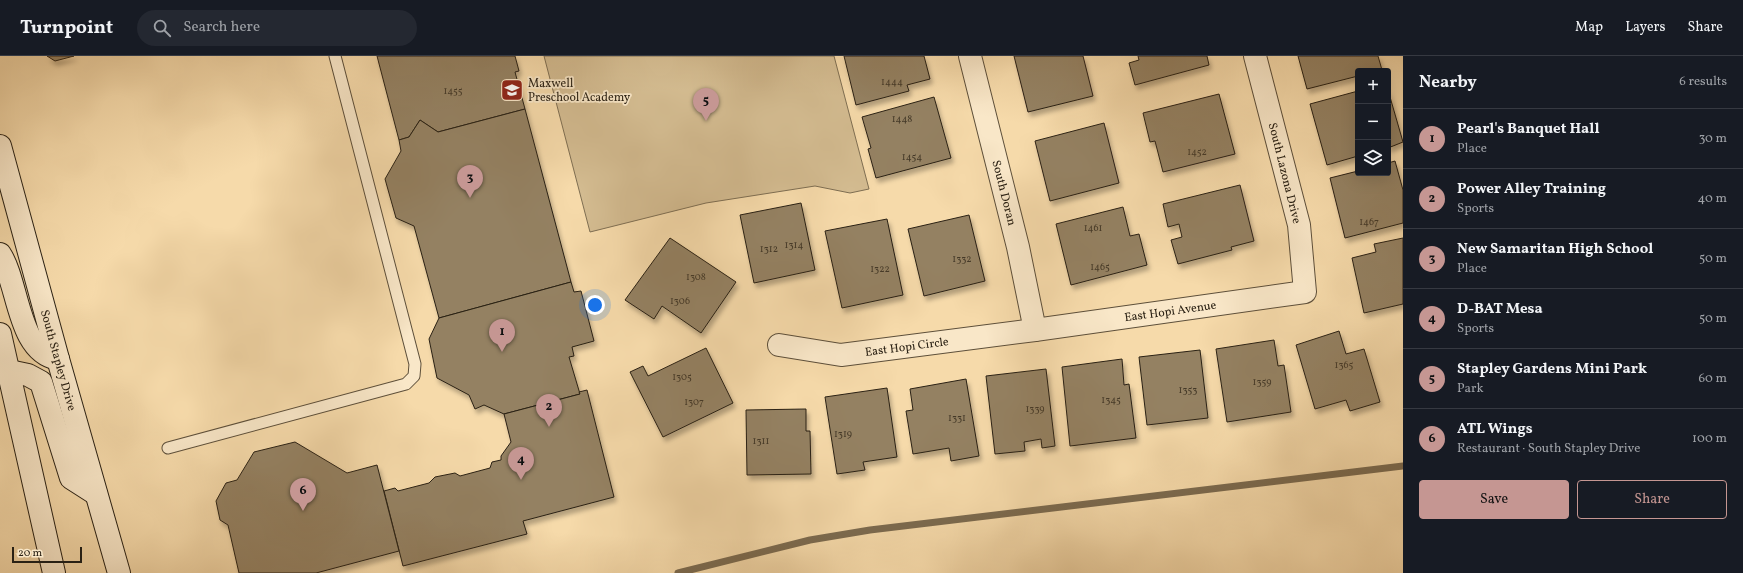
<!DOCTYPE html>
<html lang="en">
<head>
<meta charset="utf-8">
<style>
  body { margin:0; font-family:Vollkorn,serif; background:#242831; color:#f1f3f6 }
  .controls { position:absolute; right:12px; top:12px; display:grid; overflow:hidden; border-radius:4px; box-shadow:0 4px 16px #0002 }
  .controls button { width:36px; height:36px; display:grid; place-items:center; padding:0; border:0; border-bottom:1px solid #363941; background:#171b24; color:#f1f3f6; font:20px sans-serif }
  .scale { position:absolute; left:12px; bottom:10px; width:70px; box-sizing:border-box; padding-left:4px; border:2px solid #2a2114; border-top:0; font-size:11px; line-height:14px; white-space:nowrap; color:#2a2114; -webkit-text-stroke:3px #f9e7c8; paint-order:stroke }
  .you { position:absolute; left:595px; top:249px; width:14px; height:14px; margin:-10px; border:3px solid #fff; border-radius:50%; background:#1a73e8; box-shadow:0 0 0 6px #1a73e833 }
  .badge { display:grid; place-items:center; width:26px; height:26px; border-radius:50%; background:#c59692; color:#111; font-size:13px; font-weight:700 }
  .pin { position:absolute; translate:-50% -33px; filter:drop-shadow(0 1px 2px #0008) }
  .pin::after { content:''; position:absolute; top:21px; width:14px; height:12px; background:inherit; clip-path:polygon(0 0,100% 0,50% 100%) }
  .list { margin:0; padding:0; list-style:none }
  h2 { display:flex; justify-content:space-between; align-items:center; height:52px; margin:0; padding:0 16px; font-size:17px }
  h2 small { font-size:13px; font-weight:400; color:#9ea1a6 }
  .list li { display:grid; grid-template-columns:26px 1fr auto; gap:12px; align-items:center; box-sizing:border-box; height:60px; padding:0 16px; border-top:1px solid #363941 }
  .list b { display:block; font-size:15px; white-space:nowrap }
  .list p { margin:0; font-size:13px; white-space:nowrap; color:#9ea1a6 }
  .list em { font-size:13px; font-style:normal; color:#9ea1a6 }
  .actions { display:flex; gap:8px; padding:12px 16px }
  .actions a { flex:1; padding:9px 0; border:1px solid #c59692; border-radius:4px; text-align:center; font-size:14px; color:#c59692 }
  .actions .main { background:#c59692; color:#111 }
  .icon { flex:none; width:22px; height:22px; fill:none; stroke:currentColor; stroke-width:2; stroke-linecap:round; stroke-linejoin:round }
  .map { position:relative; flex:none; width:1403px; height:517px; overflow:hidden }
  header { display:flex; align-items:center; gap:24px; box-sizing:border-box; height:56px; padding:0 20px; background:#171b24; border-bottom:1px solid #363941 }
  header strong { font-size:19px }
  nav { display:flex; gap:22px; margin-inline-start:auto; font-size:14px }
  .search { width:280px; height:36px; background:#242831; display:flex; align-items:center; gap:10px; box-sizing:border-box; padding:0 14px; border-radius:22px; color:#9ea1a6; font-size:15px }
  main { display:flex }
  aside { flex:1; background:#171b24 }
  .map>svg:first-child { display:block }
  .green { fill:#d3bb90; stroke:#7e6e52 }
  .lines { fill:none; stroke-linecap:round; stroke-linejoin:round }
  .stream { stroke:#7b6a4f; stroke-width:7 }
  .building { fill:#948162; stroke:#2a2114; filter:url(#shadow) }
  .service-casing { stroke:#5d4f3a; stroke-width:13 }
  .minor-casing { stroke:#5d4f3a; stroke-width:24 }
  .secondary-casing { stroke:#2a2114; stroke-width:24 }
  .service { stroke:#f9e7c8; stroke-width:11 }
  .minor { stroke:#f9e7c8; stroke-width:22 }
  .secondary { stroke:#f9e7c8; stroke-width:22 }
  .labels { text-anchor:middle; stroke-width:3.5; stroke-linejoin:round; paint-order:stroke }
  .number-label { font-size:10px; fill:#443928 }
  .poi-label { font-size:12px; fill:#2a2114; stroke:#f9e7c8; text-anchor:start }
  .street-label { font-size:12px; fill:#2a2114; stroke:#f9e7c8 }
</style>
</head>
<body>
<header>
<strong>Turnpoint</strong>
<div class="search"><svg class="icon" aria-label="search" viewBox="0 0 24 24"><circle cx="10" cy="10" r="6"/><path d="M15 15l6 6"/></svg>Search here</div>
<nav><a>Map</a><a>Layers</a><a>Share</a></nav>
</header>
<main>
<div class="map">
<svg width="1403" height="517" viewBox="0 0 1403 517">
  <defs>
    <filter id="shadow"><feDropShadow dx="2.5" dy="4.5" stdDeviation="2" flood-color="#0004"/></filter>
  </defs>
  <rect width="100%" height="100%" fill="#f6daaa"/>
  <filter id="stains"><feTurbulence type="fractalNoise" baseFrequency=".005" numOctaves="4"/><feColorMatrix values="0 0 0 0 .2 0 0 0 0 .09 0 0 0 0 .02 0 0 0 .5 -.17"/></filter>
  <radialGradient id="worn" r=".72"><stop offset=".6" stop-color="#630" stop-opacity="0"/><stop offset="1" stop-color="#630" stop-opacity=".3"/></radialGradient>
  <polygon class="green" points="544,0 834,0 869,133 850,137 815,130 706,147 590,176"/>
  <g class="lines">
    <polyline class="stream" points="678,517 810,484 870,474 1403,410"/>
  </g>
  <g class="building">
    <polygon points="47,0 74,0 55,5"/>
    <polygon points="377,0 515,0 519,15 515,16 525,53 438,76 420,64 409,81 399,84"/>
    <polygon points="844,0 924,0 930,23 907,29 909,35 856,49"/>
    <polygon points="1014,0 1083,0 1093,40 1028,56"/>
    <polygon points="1138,0 1207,0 1209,9 1135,29 1129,7 1139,4"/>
    <polygon points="1298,0 1378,0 1382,14 1358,15 1358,20 1307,33"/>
    <polygon points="1388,34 1403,86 1388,92"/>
    <polygon points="1358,35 1358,100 1327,109 1310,48"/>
    <polygon points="1219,38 1235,98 1163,116 1155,85 1150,86 1143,57"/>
    <polygon points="934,41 951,102 876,122 868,93 871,92 862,61"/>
    <polygon points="525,53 571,226 439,262 414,170 396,162 385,123 401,95 399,84 409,81 420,64 438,76"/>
    <polygon points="1104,67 1119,127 1050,145 1035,85"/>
    <polygon points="1395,105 1403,134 1403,167 1345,182 1330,122 1358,115 1358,117 1388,117 1388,107"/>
    <polygon points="1240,129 1254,185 1231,191 1232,194 1178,208 1171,184 1182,181 1179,168 1168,171 1163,148"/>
    <polygon points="801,147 815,214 754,227 740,159"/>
    <polygon points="1123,151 1130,180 1139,178 1147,209 1071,229 1056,168"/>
    <polygon points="969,159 985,225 924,240 908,173"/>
    <polygon points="887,163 903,239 842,252 825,175"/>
    <polygon points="670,182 736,226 701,277 662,250 654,263 625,244"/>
    <polygon points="1403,182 1403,248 1364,257 1352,202 1376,196 1374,188"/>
    <polygon points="571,226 574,236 581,235 594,285 572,291 574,300 569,301 580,338 504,358 484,349 475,353 469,339 437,322 429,283 439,262"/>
    <polygon points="1339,275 1346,298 1364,293 1380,346 1350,355 1346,344 1315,353 1296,289"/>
    <polygon points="1274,284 1278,310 1284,309 1291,356 1227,366 1216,293"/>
    <polygon points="706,292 733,347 663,381 630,316 643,310 648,320"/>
    <polygon points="1200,294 1208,362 1147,369 1139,301"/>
    <polygon points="1122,303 1124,329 1129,328 1136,382 1070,390 1062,311"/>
    <polygon points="1046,313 1055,390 1042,392 1041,383 1024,386 1025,395 995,398 986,320"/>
    <polygon points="966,323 979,400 951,405 949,392 913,398 906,355 913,354 910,333"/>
    <polygon points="887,332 897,401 863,406 865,414 837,418 825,341"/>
    <polygon points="587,334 614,441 523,465 527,478 403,510 384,435 395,432 398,435 429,427 435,421 455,417 460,420 490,412 492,406 501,404 501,400 511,386 504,358 580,338 579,336"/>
    <polygon points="806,353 806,375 810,375 811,418 747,419 746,354"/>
    <polygon points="295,386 347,417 377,409 399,495 316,517 239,517 228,469 220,464 216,445 226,427 237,424 254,396"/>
  </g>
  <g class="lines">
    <g class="service-casing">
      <polyline id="service" points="168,392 406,328 414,320 415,308 335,0"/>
    </g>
    <g class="minor-casing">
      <g id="minor">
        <path id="s1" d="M970 0 1018 191 1035 274"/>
        <path id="s2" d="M779 289 841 299 1035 274 1305 236 1299 169 1255 0"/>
      </g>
    </g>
    <g class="secondary-casing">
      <g id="secondary">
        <path id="s3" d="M0 90 58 303 119 517"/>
        <path d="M0 198C19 227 17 296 58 303"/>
        <polyline points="0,278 54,517"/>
        <polyline points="9,315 28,319 41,326 71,422 96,438"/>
      </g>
    </g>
    <use href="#service" class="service"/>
    <use href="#minor" class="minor"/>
    <use href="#secondary" class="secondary"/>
  </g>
  <defs>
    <g id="school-square" transform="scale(1.15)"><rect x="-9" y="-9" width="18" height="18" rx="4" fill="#8f2418" stroke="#f9e7c8"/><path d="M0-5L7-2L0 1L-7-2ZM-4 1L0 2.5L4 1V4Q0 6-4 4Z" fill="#fff"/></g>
  </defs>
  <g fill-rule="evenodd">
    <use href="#school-square" x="512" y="34"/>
  </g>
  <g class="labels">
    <g class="number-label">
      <text x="892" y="29">1444</text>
      <text x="453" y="38">1455</text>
      <text x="902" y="66">1448</text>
      <text x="1197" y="99">1452</text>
      <text x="912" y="104">1454</text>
      <text x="1369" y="169">1467</text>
      <text x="1093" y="175">1461</text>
      <text x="794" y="192">1314</text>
      <text x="769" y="196">1312</text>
      <text x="962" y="206">1332</text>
      <text x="1100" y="214">1465</text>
      <text x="880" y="216">1322</text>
      <text x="696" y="224">1308</text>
      <text x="680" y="248">1306</text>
      <text x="1344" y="312">1365</text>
      <text x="682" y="324">1305</text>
      <text x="1262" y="329">1359</text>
      <text x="1188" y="337">1353</text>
      <text x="1111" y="347">1345</text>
      <text x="694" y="349">1307</text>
      <text x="1035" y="356">1339</text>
      <text x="957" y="365">1331</text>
      <text x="843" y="381">1319</text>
      <text x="761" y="388">1311</text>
    </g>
    <g class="poi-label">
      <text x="528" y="31">Maxwell<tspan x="528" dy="14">Preschool Academy</tspan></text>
    </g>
    <g class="street-label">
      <text transform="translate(1285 117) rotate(76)" y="4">South Lazona Drive</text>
      <text dy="4" stroke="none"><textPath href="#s1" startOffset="141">South Doran</textPath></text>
      <text dy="4" stroke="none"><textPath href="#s2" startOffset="395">East Hopi Avenue</textPath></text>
      <text dy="4" stroke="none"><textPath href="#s2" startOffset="129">East Hopi Circle</textPath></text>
      <text dy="4" stroke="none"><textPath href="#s3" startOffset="222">South Stapley Drive</textPath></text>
    </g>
  </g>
  <rect width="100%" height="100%" filter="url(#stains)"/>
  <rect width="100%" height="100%" fill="url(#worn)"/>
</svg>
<div class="controls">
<button>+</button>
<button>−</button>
<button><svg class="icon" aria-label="layers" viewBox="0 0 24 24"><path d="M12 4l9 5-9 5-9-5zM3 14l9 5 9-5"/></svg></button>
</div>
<div class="scale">20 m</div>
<div class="you"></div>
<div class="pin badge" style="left:502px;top:296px">1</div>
<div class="pin badge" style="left:549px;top:371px">2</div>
<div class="pin badge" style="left:470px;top:142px">3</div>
<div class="pin badge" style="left:521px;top:424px">4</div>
<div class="pin badge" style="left:706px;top:65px">5</div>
<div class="pin badge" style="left:303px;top:455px">6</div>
</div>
<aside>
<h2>Nearby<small>6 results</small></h2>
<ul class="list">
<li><span class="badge">1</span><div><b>Pearl's Banquet Hall</b><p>Place</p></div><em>30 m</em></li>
<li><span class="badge">2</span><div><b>Power Alley Training</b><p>Sports</p></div><em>40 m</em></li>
<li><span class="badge">3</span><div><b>New Samaritan High School</b><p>Place</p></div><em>50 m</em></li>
<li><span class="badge">4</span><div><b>D-BAT Mesa</b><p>Sports</p></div><em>50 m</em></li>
<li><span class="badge">5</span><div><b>Stapley Gardens Mini Park</b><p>Park</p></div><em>60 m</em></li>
<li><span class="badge">6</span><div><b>ATL Wings</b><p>Restaurant · South Stapley Drive</p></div><em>100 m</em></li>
</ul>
<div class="actions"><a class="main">Save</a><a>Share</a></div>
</aside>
</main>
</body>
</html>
